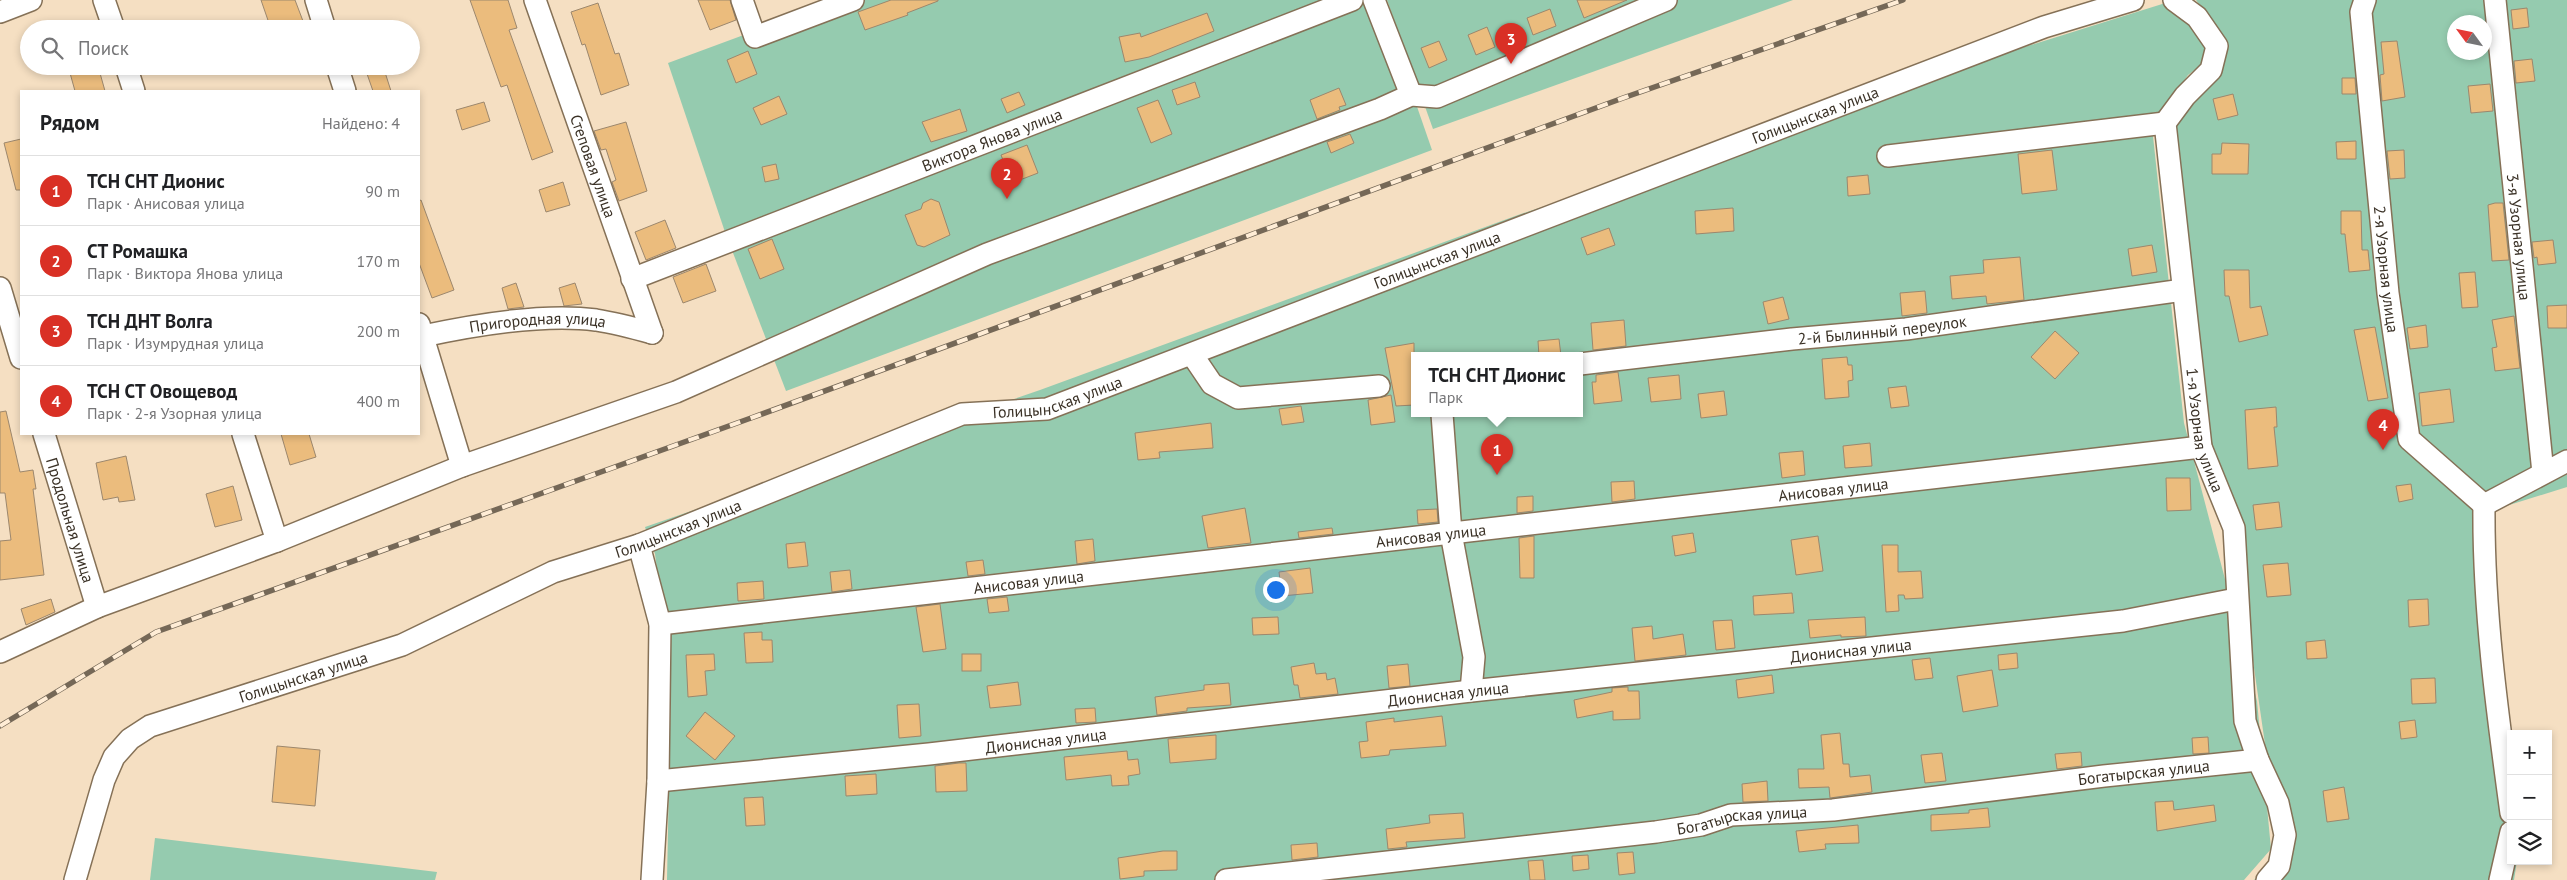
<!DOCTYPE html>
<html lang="ru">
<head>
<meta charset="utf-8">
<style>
  body { margin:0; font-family:"PT Sans",sans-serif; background:#f6f6f6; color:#202124 }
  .controls { position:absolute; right:15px; bottom:15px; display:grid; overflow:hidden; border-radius:0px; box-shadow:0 2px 8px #0003 }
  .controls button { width:45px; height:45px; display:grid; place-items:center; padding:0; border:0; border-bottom:1px solid #e0e0e0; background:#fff; color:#202124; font:25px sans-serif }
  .compass { position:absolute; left:2447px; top:15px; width:45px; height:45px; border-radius:50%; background:#fff; box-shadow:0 2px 8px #0003; rotate:303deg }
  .you { position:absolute; left:1275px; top:589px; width:18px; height:18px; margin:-12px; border:4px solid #fff; border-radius:50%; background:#1a73e8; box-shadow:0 0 0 8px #1a73e833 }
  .badge { display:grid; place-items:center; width:32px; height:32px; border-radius:50%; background:#d93025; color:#fff; font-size:16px; font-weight:700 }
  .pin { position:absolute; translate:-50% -41px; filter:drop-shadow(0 1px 2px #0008) }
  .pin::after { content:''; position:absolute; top:26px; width:18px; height:15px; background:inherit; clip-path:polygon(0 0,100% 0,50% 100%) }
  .popup { position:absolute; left:1411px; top:352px; width:172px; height:65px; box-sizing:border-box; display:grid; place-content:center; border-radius:0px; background:#fff; filter:drop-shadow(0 1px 4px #0005); font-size:16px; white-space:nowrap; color:#757577 }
  .popup b { font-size:19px; color:#202124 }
  .popup::after { content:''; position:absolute; left:50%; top:100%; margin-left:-10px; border:10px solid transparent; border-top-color:#fff }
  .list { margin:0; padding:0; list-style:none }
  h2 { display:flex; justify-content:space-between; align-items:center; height:65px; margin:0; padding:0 20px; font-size:21px }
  h2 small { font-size:16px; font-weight:400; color:#757577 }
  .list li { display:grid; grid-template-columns:32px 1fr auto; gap:15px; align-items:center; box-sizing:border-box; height:70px; padding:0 20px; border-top:1px solid #e0e0e0 }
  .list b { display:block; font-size:19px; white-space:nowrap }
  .list p { margin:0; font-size:16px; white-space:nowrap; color:#757577 }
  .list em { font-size:16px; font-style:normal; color:#757577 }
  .icon { flex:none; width:28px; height:28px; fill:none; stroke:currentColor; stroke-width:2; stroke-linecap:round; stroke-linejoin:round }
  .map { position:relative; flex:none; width:2567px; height:880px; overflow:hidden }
  .search { position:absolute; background:#fff; box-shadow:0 2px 8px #0003; left:20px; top:20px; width:400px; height:55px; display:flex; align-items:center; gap:12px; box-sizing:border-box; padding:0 18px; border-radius:28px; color:#757577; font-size:19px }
  .panel { position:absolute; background:#fff; box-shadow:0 2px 8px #0003; left:20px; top:90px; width:400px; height:345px; border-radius:0px }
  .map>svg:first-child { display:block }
  .green { fill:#95cbaf; fill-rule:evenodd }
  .building { fill:#ebbc7d; stroke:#9c876d }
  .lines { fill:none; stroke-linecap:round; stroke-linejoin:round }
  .minor-casing { stroke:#857157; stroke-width:24 }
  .minor { stroke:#fff; stroke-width:21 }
  .rail-casing { stroke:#756857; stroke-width:5.5 }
  .rail { stroke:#ffedd6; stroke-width:4; stroke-dasharray:11; stroke-linecap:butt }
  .labels { text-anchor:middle; stroke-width:4; stroke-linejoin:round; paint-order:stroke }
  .street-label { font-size:16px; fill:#3a3126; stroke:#ffedd6 }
</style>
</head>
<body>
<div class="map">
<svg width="2567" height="880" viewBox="0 0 2567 880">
  <rect width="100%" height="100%" fill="#f5dfc2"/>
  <g class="green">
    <polygon points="838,0 1380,0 1432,150 786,391 725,232 668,63"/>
    <polygon points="1387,0 1793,0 1433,129"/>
    <path d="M2175 0 2205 38V62L2188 75 2152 127 2184 423 2257 701 2271 849 2244 880H667L671 680 655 554 645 527 1040 390 1518 215 2015 50ZM1414 356H1580V414H1414Z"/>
    <path d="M2196 0H2567V487L2490 511 2511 861H2517L2514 880H2254L2266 869 2276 843 2267 758 2253 661 2229 569 2222 521 2202 467 2173 105 2222 37ZM2454 22H2484V52H2454Z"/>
    <polygon points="155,838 437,872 435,880 150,880"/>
  </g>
  <g class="building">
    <polygon points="261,0 295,0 306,29 271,29"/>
    <polygon points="470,0 508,0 517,28 509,30 553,152 532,160 507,85 501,87"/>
    <polygon points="698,0 730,0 736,20 710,30"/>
    <polygon points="891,0 938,0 938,1 907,13 908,15 865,30 858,12"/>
    <polygon points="1577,0 1627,0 1584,18"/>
    <polygon points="598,3 615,54 619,53 629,85 601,95 585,44 582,45 571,12"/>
    <polygon points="2527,8 2529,27 2513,29 2511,10"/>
    <polygon points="1550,9 1556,26 1533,35 1527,18"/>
    <polygon points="1207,13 1214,31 1149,57 1125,62 1119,37 1140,33 1141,37"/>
    <polygon points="1487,27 1495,47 1476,55 1468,35"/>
    <polygon points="1439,41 1447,60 1429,68 1421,48"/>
    <polygon points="2397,41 2405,97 2382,101 2380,75 2384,74 2381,42"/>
    <polygon points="748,51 757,74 736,83 727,60"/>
    <polygon points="2532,59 2535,81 2516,83 2514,61"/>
    <polygon points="93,66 98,66 105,91 75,91 70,73"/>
    <polygon points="383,66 391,91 373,91 366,71"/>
    <polygon points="2342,78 2355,78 2356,94 2342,94"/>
    <polygon points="1195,82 1200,97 1177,105 1172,90"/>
    <polygon points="2490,84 2493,111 2471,113 2468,86"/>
    <polygon points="1339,88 1346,105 1339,107 1340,110 1317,119 1310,100"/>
    <polygon points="1019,92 1025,105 1007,113 1001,99"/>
    <polygon points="2233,94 2238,115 2218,120 2213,99"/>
    <polygon points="779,96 787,114 761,125 753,108"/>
    <polygon points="1158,100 1172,134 1151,143 1137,108"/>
    <polygon points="484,102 490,121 462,130 456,110"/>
    <polygon points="960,109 967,131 931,142 922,122"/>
    <polygon points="626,122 647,191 619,201 612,182 616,180 606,149 601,150 594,131"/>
    <polygon points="1350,134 1354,143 1331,153 1327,142"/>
    <polygon points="21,139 21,190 16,190 4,143"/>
    <polygon points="2356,141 2356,159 2337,159 2336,142"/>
    <polygon points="2222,143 2249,144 2248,174 2212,174 2212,154 2221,154"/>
    <polygon points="1027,145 1038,173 1012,183 1001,155"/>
    <polygon points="2052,150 2057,190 2022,194 2018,154"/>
    <polygon points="2404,150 2405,178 2390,179 2387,151"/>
    <polygon points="776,164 779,179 765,182 762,167"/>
    <polygon points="1868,175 1870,194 1848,196 1847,177"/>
    <polygon points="563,182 570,205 546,212 539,190"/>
    <polygon points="931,199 939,202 950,235 924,247 917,245 905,215 921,209 923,203"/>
    <polygon points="421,200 454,290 432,298 419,263 419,201"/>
    <polygon points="2495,203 2503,203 2509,260 2492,261 2488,205"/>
    <polygon points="1733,208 1734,231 1696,234 1695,211"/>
    <polygon points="2341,211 2361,211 2362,250 2368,250 2370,270 2349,272 2345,234 2341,234"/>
    <polygon points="665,220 676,248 646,260 635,232"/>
    <polygon points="1609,228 1615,245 1587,255 1581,238"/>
    <polygon points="772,239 784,269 760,279 748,249"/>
    <polygon points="2553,240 2556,263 2538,265 2537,257 2534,258 2532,242"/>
    <polygon points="2152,245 2157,272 2132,276 2128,249"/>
    <polygon points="2020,257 2024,300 1987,304 1986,296 1952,299 1950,276 1984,273 1983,260"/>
    <polygon points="706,264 716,291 683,303 673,277"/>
    <polygon points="2224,270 2249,270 2250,308 2261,306 2268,335 2239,342 2229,296 2225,296"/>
    <polygon points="2475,272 2478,307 2462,308 2459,273"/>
    <polygon points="516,283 524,307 508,309 502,288"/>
    <polygon points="575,283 582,304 564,306 559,288"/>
    <polygon points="1925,291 1927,313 1902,316 1900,293"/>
    <polygon points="1783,297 1789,319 1768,324 1763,302"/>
    <polygon points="2567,305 2567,328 2548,328 2547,306"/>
    <polygon points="2514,316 2520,368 2495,371 2492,348 2497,347 2492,320"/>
    <polygon points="1624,320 1626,346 1593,350 1591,323"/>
    <polygon points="2426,325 2428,347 2410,349 2407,328"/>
    <polygon points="2375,327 2388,398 2368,401 2354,330"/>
    <polygon points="2055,331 2079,353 2055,379 2031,357"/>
    <polygon points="1559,339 1561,356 1539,356 1538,341"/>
    <polygon points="1414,343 1414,405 1396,406 1385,348"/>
    <polygon points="1847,357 1848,365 1852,365 1853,380 1848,381 1849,397 1825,399 1822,359"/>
    <polygon points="1618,372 1622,401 1594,404 1592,382 1596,382 1596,375"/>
    <polygon points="1679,375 1681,399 1651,402 1648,378"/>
    <polygon points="1906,386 1909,406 1891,408 1888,388"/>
    <polygon points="2450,389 2454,422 2422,426 2419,393"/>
    <polygon points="1724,391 1727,415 1701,418 1698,394"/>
    <polygon points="1391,395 1395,422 1371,425 1368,400"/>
    <polygon points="1301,406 1304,422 1282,425 1279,409"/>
    <polygon points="2276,407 2277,427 2274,427 2278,466 2248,469 2245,410"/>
    <polygon points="6,411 20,472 33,470 36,489 33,489 44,575 0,580 0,541 11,540 5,493 0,493 0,412"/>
    <polygon points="1211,423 1213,448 1159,452 1160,458 1138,460 1135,433"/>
    <polygon points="281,434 309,434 316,457 290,465"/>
    <polygon points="1870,443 1872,466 1845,468 1843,446"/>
    <polygon points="1803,451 1805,475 1782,478 1779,453"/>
    <polygon points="126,456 135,500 119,502 118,497 103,500 96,463"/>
    <polygon points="2166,478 2190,478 2191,510 2167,511"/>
    <polygon points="1634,481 1635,499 1612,502 1611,482"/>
    <polygon points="2411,484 2413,499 2399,502 2396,486"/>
    <polygon points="233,486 242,520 215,527 206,494"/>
    <polygon points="1533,496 1533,511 1517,513 1517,497"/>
    <polygon points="2279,502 2282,527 2256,530 2253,505"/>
    <polygon points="1245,508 1251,543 1208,548 1202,516"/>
    <polygon points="1437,509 1438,522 1418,524 1417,510"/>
    <polygon points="1332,528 1333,534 1299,538 1298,532"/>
    <polygon points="1693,533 1696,552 1675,556 1672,536"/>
    <polygon points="1534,536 1534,578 1520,578 1519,538"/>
    <polygon points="1818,536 1823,571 1796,575 1791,540"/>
    <polygon points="1093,539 1095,561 1077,564 1075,541"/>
    <polygon points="805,542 808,566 788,568 786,544"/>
    <polygon points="1882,545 1898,545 1898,572 1921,571 1923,598 1905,599 1904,595 1898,595 1899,611 1886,612"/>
    <polygon points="983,560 985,574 968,576 966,562"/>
    <polygon points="2288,563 2291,595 2267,597 2263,565"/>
    <polygon points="1310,568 1313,593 1282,596 1279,572"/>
    <polygon points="850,570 852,589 832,592 830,572"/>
    <polygon points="763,581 764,599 738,601 737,583"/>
    <polygon points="1792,593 1794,613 1754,615 1753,596"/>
    <polygon points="1007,597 1009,611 989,613 987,599"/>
    <polygon points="51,599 55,612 26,625 21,609"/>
    <polygon points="2428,599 2429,625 2409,627 2408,600"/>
    <polygon points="940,604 946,649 923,652 916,607"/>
    <polygon points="1278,617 1279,634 1253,635 1252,618"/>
    <polygon points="1865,617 1866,636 1841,637 1841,635 1810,638 1808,620"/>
    <polygon points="1732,620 1735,648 1716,650 1713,621"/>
    <polygon points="1652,626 1653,639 1683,634 1686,655 1635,661 1632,628"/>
    <polygon points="762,632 762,640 772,640 773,662 746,663 744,633"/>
    <polygon points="2325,640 2327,658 2307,659 2306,642"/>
    <polygon points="2017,653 2018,668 1999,670 1998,655"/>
    <polygon points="714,654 715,670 705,671 707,695 688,697 686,655"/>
    <rect x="962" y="654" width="19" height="17"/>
    <polygon points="1930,658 1933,678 1915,680 1912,660"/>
    <polygon points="1314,663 1316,674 1326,673 1327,680 1335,678 1338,694 1300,698 1298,685 1294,685 1291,667"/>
    <polygon points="1408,664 1410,686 1389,688 1387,666"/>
    <polygon points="1992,670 1998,706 1963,712 1957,676"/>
    <polygon points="1772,675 1774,693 1738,698 1736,680"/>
    <polygon points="2435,678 2436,703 2412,704 2411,679"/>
    <polygon points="1018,682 1021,705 990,708 987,686"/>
    <polygon points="1229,683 1231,705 1187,708 1187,711 1157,715 1155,697 1204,690 1204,685"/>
    <polygon points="1628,687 1628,691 1639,691 1640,719 1613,720 1613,711 1577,718 1574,700 1612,692 1612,688"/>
    <polygon points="919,704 921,736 899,738 897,705"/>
    <polygon points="1095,708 1096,722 1076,723 1075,709"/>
    <polygon points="705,712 735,736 715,760 686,736"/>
    <polygon points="1442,716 1446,746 1390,750 1389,755 1361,758 1359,742 1368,741 1366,722 1394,718 1394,722"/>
    <polygon points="2415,720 2417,737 2401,739 2399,722"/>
    <polygon points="1840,733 1843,764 1849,764 1850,777 1870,775 1872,792 1830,798 1829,787 1799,788 1798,769 1824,769 1821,735"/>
    <polygon points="1216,735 1216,759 1170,763 1168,739"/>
    <polygon points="2208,737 2209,753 2193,754 2192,738"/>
    <polygon points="277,746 320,750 315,806 272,802"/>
    <polygon points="1127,751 1128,760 1138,759 1140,774 1128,776 1129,785 1112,786 1111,775 1066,780 1064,757"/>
    <polygon points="2081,752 2082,766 2057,769 2055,754"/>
    <polygon points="1942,753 1946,781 1925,783 1921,755"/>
    <polygon points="959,763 966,763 967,791 936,792 935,766"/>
    <polygon points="876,774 877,794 846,796 845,776"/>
    <polygon points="1767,781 1768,801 1743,802 1742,784"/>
    <polygon points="2344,787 2349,819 2327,822 2323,791"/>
    <polygon points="763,797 765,825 746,826 744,798"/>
    <polygon points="2173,801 2174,810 2214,805 2216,821 2157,831 2155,802"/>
    <polygon points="1988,808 1990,827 1931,831 1931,815 1969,813 1969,810"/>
    <polygon points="1463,813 1465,838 1406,842 1407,847 1388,849 1386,829 1430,823 1429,815"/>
    <polygon points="1858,825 1859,843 1825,844 1826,849 1799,852 1796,831"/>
    <polygon points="1317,843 1318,857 1292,860 1291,845"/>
    <polygon points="1163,851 1177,851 1177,870 1144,871 1144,876 1120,879 1118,858"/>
    <polygon points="1633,852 1635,873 1619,875 1617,853"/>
    <polygon points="1588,855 1589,869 1573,871 1572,856"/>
    <polygon points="1543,860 1545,880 1530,880 1528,861"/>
  </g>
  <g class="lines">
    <g class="minor-casing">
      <g id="minor">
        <polyline points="104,0 114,29"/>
        <polyline points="316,0 325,29"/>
        <path id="s1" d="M535 0 652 333"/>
        <polyline points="742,0 755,37 853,0"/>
        <polyline points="1374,0 1411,95"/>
        <path id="s2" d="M2174 0 2197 17 2217 46 2211 70 2185 96 2165 123 2201 447 2234 528 2245 721 2258 760 2278 803 2285 835 2279 866 2267 880"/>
        <path id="s3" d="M2365 0 2361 12 2388 293 2409 439 2484 505"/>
        <path id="s4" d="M2495 0 2543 473"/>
        <polyline points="0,12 31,0"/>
        <polyline points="126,66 134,91"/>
        <polyline points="337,66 345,91"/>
        <polyline points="1888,156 2165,123"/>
        <path id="s5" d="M632 279 1352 0"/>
        <polyline points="0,288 21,358"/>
        <polyline points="419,324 462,466"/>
        <path id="s6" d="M423 336C474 325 543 313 596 320 615 323 634 328 652 333"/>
        <polyline points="1193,356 1212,384 1238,398 1379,386"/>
        <path id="s7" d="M1580 364 1792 339 1906 329 2183 290"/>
        <polyline points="1442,414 1451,533 1474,657 1471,691"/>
        <path id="s8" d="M44 434 97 607"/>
        <polyline points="243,434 277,541"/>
        <path d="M2484 505C2483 608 2497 711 2511 813"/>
        <polyline points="2484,505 2567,461"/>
        <polyline points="639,545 660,624 658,781 652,880"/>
        <path id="s9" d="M660 624 2201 447"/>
        <polyline points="0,652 97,607 277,541 462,466 676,392 987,254 1380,109 1411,95 1437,97 1666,0"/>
        <path id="s10" d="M658 781 929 754 1471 691 2123 621 2236 599"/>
        <path id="s11" d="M75 880 104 780 114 757 130 739 150 726 402 645 553 572 639 545 962 414 1047 409 2044 27 2133 0"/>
        <path id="s12" d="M1226 880 1656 832 1701 825 1731 815 1833 810 2104 776 2258 760"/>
        <polyline points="2500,880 2511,832"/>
      </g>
    </g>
    <use href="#minor" class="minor"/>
    <g class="rail-casing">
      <polyline id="rail" points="0,726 156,632 751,418 1623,98 1903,0"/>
    </g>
    <use href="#rail" class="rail"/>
  </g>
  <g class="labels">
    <g class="street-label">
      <text dy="6" stroke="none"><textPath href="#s11" startOffset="1956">Голицынская улица</textPath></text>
      <text dy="6" stroke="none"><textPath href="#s5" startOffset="386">Виктора Янова улица</textPath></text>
      <text dy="6" stroke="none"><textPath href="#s1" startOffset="176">Степовая улица</textPath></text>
      <text dy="6" stroke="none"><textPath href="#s4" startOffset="238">3-я Узорная улица</textPath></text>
      <text dy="6" stroke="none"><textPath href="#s11" startOffset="1551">Голицынская улица</textPath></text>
      <text dy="6" stroke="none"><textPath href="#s3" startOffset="271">2-я Узорная улица</textPath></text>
      <text dy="6" stroke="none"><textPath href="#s6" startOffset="116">Пригородная улица</textPath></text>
      <text dy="6" stroke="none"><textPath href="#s7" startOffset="304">2-й Былинный переулок</textPath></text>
      <text dy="6" stroke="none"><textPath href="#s11" startOffset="1146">Голицынская улица</textPath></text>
      <text dy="6" stroke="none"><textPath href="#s2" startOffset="469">1-я Узорная улица</textPath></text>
      <text dy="6" stroke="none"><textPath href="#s9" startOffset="1181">Анисовая улица</textPath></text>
      <text dy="6" stroke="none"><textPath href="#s8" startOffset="90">Продольная улица</textPath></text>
      <text dy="6" stroke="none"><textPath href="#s11" startOffset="742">Голицынская улица</textPath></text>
      <text dy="6" stroke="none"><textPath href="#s9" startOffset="776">Анисовая улица</textPath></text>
      <text dy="6" stroke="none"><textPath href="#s9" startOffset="371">Анисовая улица</textPath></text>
      <text dy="6" stroke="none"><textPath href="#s10" startOffset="1200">Дионисная улица</textPath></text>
      <text dy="6" stroke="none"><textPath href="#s11" startOffset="338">Голицынская улица</textPath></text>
      <text dy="6" stroke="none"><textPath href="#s10" startOffset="795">Дионисная улица</textPath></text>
      <text dy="6" stroke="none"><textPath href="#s10" startOffset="390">Дионисная улица</textPath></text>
      <text dy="6" stroke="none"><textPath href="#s12" startOffset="925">Богатырская улица</textPath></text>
      <text dy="6" stroke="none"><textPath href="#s12" startOffset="520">Богатырская улица</textPath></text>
    </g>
  </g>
</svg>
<div class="controls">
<button>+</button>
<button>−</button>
<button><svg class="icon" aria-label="layers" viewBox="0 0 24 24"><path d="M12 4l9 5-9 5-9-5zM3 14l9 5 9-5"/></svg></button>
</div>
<svg class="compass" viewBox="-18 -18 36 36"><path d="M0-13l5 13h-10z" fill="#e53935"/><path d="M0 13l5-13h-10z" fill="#757577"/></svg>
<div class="you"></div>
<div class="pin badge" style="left:1497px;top:475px">1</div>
<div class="popup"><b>ТСН СНТ Дионис</b>Парк</div>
<div class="pin badge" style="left:1007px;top:199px">2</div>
<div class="pin badge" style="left:1511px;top:64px">3</div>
<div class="pin badge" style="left:2383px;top:450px">4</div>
<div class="search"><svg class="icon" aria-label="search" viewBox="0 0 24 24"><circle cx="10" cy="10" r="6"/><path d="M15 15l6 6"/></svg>Поиск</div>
<section class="panel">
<h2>Рядом<small>Найдено: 4</small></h2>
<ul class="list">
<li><span class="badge">1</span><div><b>ТСН СНТ Дионис</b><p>Парк · Анисовая улица</p></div><em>90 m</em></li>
<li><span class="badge">2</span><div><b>СТ Ромашка</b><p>Парк · Виктора Янова улица</p></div><em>170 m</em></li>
<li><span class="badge">3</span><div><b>ТСН ДНТ Волга</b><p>Парк · Изумрудная улица</p></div><em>200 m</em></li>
<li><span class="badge">4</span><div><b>ТСН СТ Овощевод</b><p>Парк · 2-я Узорная улица</p></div><em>400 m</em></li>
</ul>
</section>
</div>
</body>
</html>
